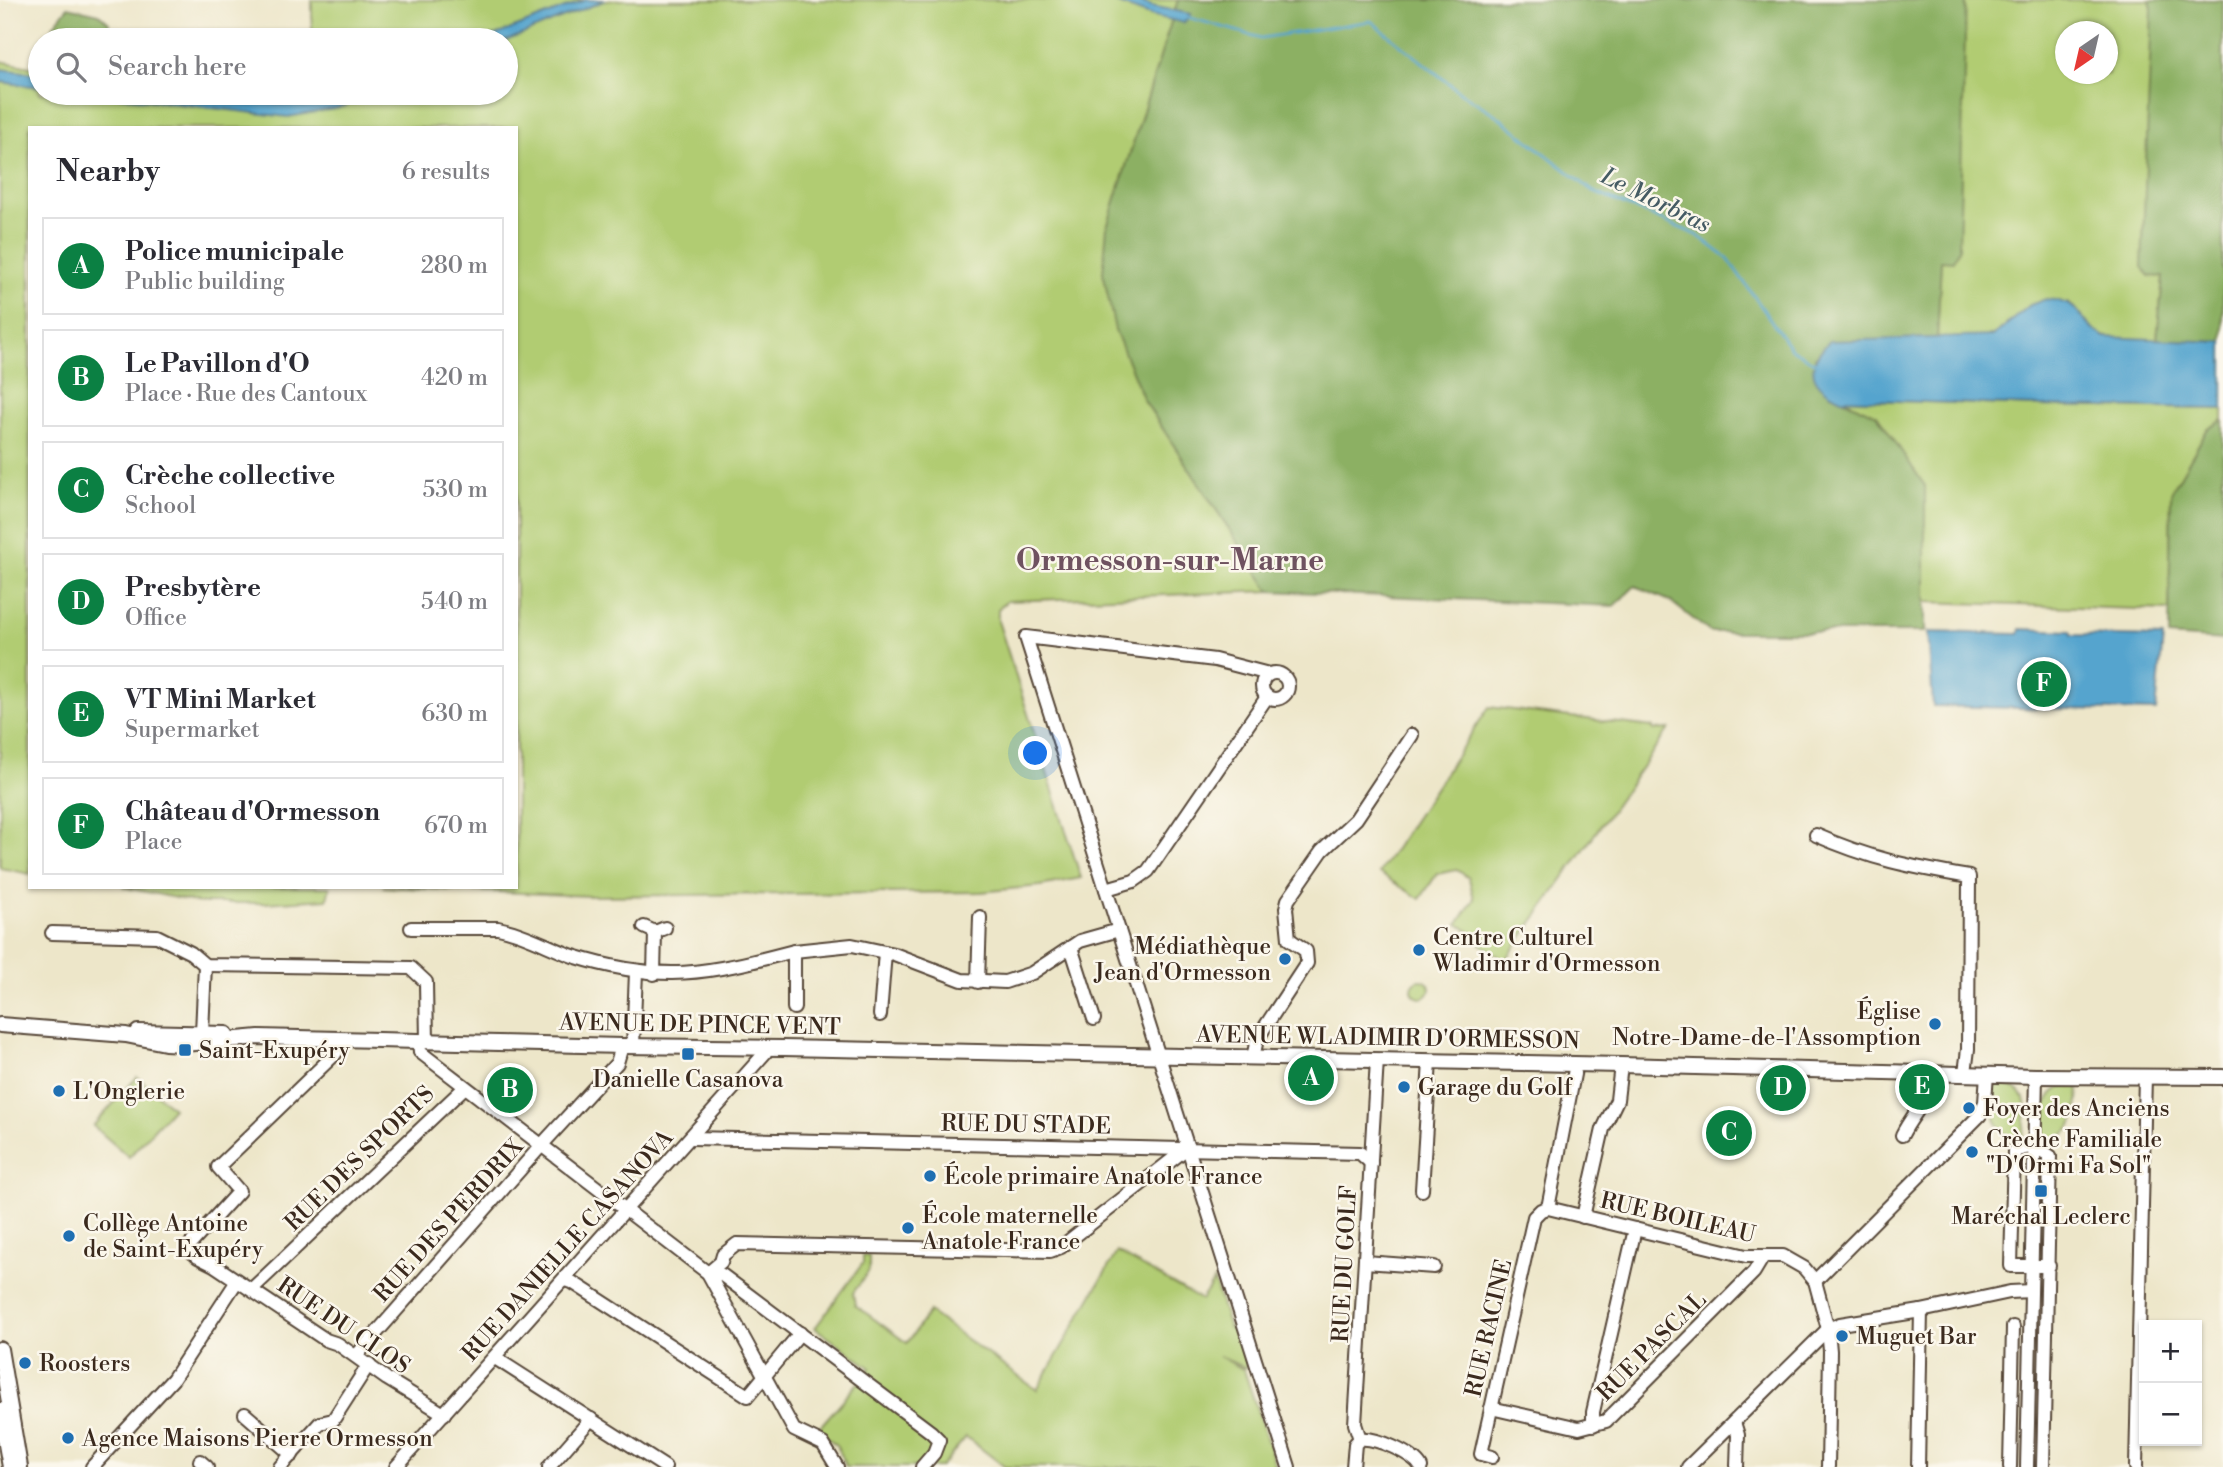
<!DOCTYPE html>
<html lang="en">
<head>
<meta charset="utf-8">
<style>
  body { margin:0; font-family:"Libre Bodoni",serif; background:#f2f2f3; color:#2b2b33 }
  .controls { position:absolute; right:21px; bottom:21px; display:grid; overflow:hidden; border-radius:0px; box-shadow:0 2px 5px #0004 }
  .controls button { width:63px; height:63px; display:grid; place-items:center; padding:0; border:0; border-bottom:2px solid #e1e1e2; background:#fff; color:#2b2b33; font:35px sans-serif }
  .compass { position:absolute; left:2055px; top:21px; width:63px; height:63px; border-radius:50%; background:#fff; box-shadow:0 2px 5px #0004; rotate:214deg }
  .you { position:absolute; left:1036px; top:754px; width:24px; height:24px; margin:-18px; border:5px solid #fff; border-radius:50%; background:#1a73e8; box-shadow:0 0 0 10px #1a73e833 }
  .badge { display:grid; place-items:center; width:46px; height:46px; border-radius:50%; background:#0b8043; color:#fff; font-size:23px; font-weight:700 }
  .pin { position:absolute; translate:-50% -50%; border:4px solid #fff; box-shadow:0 2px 7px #0006 }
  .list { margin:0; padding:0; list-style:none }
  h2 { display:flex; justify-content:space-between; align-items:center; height:91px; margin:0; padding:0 28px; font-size:30px }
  h2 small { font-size:23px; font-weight:400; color:#7c7c81 }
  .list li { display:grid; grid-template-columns:46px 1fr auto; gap:21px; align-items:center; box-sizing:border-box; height:98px; margin:0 14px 14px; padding:0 14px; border:2px solid #e1e1e2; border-radius:0px }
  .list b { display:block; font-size:26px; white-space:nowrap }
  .list p { margin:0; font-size:23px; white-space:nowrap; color:#7c7c81 }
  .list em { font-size:23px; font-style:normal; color:#7c7c81 }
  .icon { flex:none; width:38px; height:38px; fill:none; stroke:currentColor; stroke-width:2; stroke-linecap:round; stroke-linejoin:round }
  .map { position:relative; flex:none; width:2223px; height:1467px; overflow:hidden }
  .search { position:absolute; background:#fff; box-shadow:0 2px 5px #0004; left:28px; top:28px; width:490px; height:77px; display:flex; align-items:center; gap:18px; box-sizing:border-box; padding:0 24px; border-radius:38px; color:#7c7c81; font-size:26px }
  .panel { position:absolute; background:#fff; box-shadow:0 2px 5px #0004; left:28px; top:126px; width:490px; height:763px; border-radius:0px }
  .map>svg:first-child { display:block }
  .green { fill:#b1cc72; stroke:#767b48; stroke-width:2; fill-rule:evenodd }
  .forest { fill:#8cb064; stroke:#646d41; stroke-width:2 }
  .water { fill:#54a4ce; stroke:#486776; stroke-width:2 }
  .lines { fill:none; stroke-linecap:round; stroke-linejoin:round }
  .stream { stroke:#54a4ce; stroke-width:2.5 }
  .minor-casing { stroke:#564638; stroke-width:16 }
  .major-casing { stroke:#564638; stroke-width:18 }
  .minor { stroke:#fff; stroke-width:12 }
  .major { stroke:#fff; stroke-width:14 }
  .poi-dot { fill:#1f6fb2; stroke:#fbf7ec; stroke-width:2.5 }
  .labels { text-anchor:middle; stroke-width:5; stroke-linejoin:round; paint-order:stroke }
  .poi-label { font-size:23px; fill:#3b2a1e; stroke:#fbf7ec; text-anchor:start }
  .street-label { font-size:23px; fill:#3b2a1e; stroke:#fbf7ec }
  .water-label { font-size:24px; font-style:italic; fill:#455b64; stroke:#fbf7ec }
  .district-label { font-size:30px; font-weight:bold; fill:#6f5260; stroke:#fbf7ec }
</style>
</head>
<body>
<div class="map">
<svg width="2223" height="1467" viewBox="0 0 2223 1467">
  <rect width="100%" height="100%" fill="#fbf7ec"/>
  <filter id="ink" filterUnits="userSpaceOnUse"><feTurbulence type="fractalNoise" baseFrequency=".0143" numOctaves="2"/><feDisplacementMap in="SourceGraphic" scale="14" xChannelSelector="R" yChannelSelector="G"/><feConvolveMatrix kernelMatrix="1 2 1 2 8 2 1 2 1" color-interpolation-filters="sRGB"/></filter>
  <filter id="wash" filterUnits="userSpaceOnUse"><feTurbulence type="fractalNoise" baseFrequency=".00686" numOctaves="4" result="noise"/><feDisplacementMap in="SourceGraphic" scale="28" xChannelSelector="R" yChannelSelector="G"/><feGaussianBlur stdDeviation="1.57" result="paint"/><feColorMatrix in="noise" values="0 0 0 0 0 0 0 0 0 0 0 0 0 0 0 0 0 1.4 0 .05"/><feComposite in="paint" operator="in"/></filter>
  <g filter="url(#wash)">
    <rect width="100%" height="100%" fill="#ede6c9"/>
    <g class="green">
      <polygon points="312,0 1178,0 1107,227 1144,400 1270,591 1007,601 998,609 998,621 1081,878 1040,886 981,892 590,896 383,887 516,887 516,128 30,128 30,874 0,868 0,61 40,69 40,93 183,93 271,104 294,105 308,93 506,93 506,40 312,40"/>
      <path d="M1966 0H2150L2152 8 2163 276 2157 340C2135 339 2108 344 2091 328 2083 319 2078 309 2068 303L2013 320 1993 336 1937 339 1941 260ZM2066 32H2108V74H2066Z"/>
      <polygon points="1841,399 2037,406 2223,409 2223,420 2207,430 2171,493 2169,610 1925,602 1925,486"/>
      <polygon points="1489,707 1652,727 1654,730 1669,729 1505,961 1478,942 1480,938 1458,924 1474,899 1469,878 1457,870 1437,874 1420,899 1379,873"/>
      <polygon points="123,887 330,887 327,899 264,903 200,903"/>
      <circle cx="1421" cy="989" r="9"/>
      <polygon points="137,1077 173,1108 129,1157 93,1126"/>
      <path d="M1995 1084C2035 1085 2025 1111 2023 1141 1991 1135 1992 1111 1995 1084Z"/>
      <path d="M2066 1086H2079C2077 1116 2077 1136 2043 1143 2044 1122 2040 1092 2066 1086Z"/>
      <polygon points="1117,1252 1201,1300 1214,1281 1229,1328 1235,1327 1247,1364 1245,1368 1219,1356 1244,1370 1276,1467 1005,1467 966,1437 941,1467 846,1467 837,1446 818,1429 871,1368 815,1328 863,1263 863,1256 869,1256 869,1271 853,1293 855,1305 907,1343 929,1312 1037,1390"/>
    </g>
    <g class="forest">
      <polygon points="1178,0 1966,0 1959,248 1953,261 1941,260 1937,339 1830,341 1815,358 1829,393 1877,415 1925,486 1925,632 1710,632 1670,601 1635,586 1614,606 1270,591 1144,400 1115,330 1103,273 1107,227"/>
      <polygon points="2150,0 2223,0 2223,342 2157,340 2163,277 2149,276 2142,267 2152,8"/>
      <polygon points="68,7 99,14 109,23 108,40 54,40 51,37 54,25"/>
      <polygon points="2223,420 2223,640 2169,636 2171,493 2207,430"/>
    </g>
    <g class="water">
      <polygon points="585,0 606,0 506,41 483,40"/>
      <polygon points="1107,0 1136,0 1152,6 1191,14 1184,23 1150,15"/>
      <polygon points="0,69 40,74 40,87 0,82"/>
      <polygon points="87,93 169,93 208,98 307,106 365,93 391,93 334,109 288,117"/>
      <path d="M2046 299C2087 303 2076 322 2105 337L2223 342V409L2037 406 1841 399C1809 384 1804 365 1830 341L1993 336 2030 305Z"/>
      <polygon points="2020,629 2071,631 2072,635 2163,637 2156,711 1933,706 1928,632 2019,634"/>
    </g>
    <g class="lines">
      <polyline class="stream" points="1187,17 1261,38 1371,21 1461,93 1496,115 1594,192 1697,235 1728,259 1791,349 1817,364"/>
    </g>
  </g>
  <g filter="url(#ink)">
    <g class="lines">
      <g class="minor-casing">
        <g id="minor">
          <circle cx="1275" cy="686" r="13"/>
          <polyline points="1269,674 1215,660 1026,637 1289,1467"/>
          <path d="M1816 835C1870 859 1911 867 1969 877L1968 1049 1965 1073"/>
          <polyline points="1106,889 1134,881 1148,871 1267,697"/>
          <polyline points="644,927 655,932 665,928"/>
          <path d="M411 928H498C524 933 548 947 573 956 663 984 706 974 794 951"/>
          <polyline points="52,933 157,936 191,953 205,965 411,968 426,982 427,1042"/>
          <polyline points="1071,947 1094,1019"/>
          <polyline points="654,974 655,932"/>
          <polyline points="978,982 980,917"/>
          <polyline points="794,1008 794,951 852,945 894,954 962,980 1005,982 1032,973 1080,941 1119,930"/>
          <polyline points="880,1015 885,952"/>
          <polyline points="202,1033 205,965"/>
          <polyline points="343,1040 335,1054 218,1167 239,1191 187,1248 198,1257 214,1265 326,1340 338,1344 387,1379 444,1414"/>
          <polyline points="419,1041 420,1052 708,1273 794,1430 823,1444 837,1467"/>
          <polyline points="633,1046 636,972"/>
          <polyline points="1253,1058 1257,1039 1307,963 1306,951 1289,939 1286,908 1288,900 1322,851 1356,819 1412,735"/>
          <path d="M1902 1135C1913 1113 1930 1098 1937 1073"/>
          <polyline points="691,1138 1360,1153 1371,1163"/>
          <polyline points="1422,1190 1430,1061"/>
          <polyline points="1548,1208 1576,1064"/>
          <polyline points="1583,1217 1603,1129 1617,1100 1621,1065"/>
          <polyline points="1365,1262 1434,1267"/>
          <polyline points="708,1273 721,1262 723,1255 737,1244 1050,1251 1061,1247 1187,1148"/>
          <polyline points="708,1273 722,1275 931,1432 939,1440 934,1453 922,1467"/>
          <polyline points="563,1280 572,1282 748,1396 800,1333"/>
          <polyline points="1815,1281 1980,1115 1985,1102 1987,1074"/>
          <polyline points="252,1289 465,1087"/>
          <polyline points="356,1356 548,1138 617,1063 622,1046"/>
          <polyline points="495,1358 665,1467"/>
          <polyline points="1491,1408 1579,1428 1606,1421 1754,1272 1763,1257"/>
          <polyline points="245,1414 292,1455"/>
          <polyline points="1734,1422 1738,1435 1737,1467"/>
          <polyline points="1593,1425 1593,1412 1635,1229"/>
          <path d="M1360 1439C1375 1437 1413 1453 1421 1467"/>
          <polyline points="1492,1457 1481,1454 1534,1217 1541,1210 1548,1208 1746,1256 1783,1256 1804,1268 1815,1281 1828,1329 1830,1351 1828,1467"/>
          <polyline points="200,1461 207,1467"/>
          <polyline points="92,1467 173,1379 237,1281"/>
          <polyline points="280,1467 320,1423 333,1420 369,1364"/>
          <polyline points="396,1467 765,1053 766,1048"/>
          <polyline points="549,1467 591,1419"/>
          <polyline points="1353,1467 1355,1444 1360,1439 1355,1424 1377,1060"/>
          <polyline points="1688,1467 1828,1329 1840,1324 1921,1311 2010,1292 2031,1291"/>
          <polyline points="1918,1467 1921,1311"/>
          <polyline points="2010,1467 2013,1327"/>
          <polyline points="2027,1467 2036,1076"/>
          <polyline points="2043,1467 2050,1156 2034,1146 2014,1151 2011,1266 2049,1266"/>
          <polyline points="2136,1467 2145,1076"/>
        </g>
      </g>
      <g class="major-casing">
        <g id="major">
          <polyline points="0,1025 126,1035 165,1043 184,1044 259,1037 622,1046 783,1048 1621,1065 2036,1076 2223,1077"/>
          <polyline points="138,1032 226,1034"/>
          <polyline points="0,1349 20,1467"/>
          <polyline points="0,1410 10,1467"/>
        </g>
      </g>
      <use href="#minor" class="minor"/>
      <use href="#major" class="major"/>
    </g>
  </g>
  <g class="poi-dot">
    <circle cx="1419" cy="950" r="7"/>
    <circle cx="1285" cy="959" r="7"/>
    <circle cx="1935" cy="1024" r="7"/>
    <rect x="178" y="1043" width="14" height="14" rx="3.5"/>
    <rect x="681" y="1047" width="14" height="14" rx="3.5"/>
    <circle cx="1404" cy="1087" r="7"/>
    <circle cx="59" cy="1091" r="7"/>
    <circle cx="1969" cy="1108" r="7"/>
    <circle cx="1972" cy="1152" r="7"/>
    <circle cx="930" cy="1176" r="7"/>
    <rect x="2034" y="1184" width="14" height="14" rx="3.5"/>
    <circle cx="908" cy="1228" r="7"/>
    <circle cx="69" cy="1236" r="7"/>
    <circle cx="1842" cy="1336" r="7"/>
    <circle cx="25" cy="1363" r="7"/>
    <circle cx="68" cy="1438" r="7"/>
  </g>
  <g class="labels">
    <g class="poi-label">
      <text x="1433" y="945">Centre Culturel<tspan x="1433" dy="26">Wladimir d'Ormesson</tspan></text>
      <text x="1271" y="954" text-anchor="end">Médiathèque<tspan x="1271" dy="26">Jean d'Ormesson</tspan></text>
      <text x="1921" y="1019" text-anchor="end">Église<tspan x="1921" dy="26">Notre-Dame-de-l'Assomption</tspan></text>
      <text x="199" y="1058">Saint-Exupéry</text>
      <text x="688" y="1087" text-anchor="middle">Danielle Casanova</text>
      <text x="1418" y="1095">Garage du Golf</text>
      <text x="73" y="1099">L'Onglerie</text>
      <text x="1983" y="1116">Foyer des Anciens</text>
      <text x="1986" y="1147">Crèche Familiale<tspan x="1986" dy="26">"D'Ormi Fa Sol"</tspan></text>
      <text x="944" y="1184">École primaire Anatole France</text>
      <text x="922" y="1223">École maternelle<tspan x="922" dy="26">Anatole France</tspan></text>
      <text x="2041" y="1224" text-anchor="middle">Maréchal Leclerc</text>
      <text x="83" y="1231">Collège Antoine<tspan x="83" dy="26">de Saint-Exupéry</tspan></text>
      <text x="1856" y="1344">Muguet Bar</text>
      <text x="39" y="1371">Roosters</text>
      <text x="82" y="1446">Agence Maisons Pierre Ormesson</text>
    </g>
    <g class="street-label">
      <text transform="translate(700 1024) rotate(1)" y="8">AVENUE DE PINCE VENT</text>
      <text transform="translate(1388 1037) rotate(1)" y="8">AVENUE WLADIMIR D'ORMESSON</text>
      <text transform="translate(1026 1124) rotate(1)" y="8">RUE DU STADE</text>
      <text transform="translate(359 1158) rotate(-44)" y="8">RUE DES SPORTS</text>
      <text transform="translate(1678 1217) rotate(13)" y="8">RUE BOILEAU</text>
      <text transform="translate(448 1220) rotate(-48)" y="8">RUE DES PERDRIX</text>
      <text transform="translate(567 1245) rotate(-48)" y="8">RUE DANIELLE CASANOVA</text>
      <text transform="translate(1344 1264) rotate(-87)" y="8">RUE DU GOLF</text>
      <text transform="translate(344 1325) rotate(34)" y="8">RUE DU CLOS</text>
      <text transform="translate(1488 1328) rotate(-77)" y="8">RUE RACINE</text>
      <text transform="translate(1651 1346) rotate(-45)" y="8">RUE PASCAL</text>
    </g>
    <g class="water-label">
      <text transform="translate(1656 200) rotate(26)" y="8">Le Morbras</text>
    </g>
    <g class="district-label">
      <text x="1170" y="570">Ormesson-sur-Marne</text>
    </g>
  </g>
</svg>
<div class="controls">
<button>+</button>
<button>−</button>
</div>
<svg class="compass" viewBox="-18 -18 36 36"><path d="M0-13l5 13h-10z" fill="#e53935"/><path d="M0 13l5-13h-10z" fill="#7c7c81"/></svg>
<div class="you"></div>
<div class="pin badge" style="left:1311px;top:1078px">A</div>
<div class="pin badge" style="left:510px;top:1090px">B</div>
<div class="pin badge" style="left:1729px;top:1133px">C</div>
<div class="pin badge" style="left:1783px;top:1088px">D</div>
<div class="pin badge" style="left:1922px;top:1087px">E</div>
<div class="pin badge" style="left:2044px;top:684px">F</div>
<div class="search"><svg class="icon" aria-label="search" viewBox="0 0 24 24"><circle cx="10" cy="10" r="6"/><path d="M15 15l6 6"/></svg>Search here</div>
<section class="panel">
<h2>Nearby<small>6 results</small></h2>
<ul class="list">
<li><span class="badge">A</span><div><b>Police municipale</b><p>Public building</p></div><em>280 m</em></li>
<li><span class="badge">B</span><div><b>Le Pavillon d'O</b><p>Place · Rue des Cantoux</p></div><em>420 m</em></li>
<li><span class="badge">C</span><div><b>Crèche collective</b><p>School</p></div><em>530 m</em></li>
<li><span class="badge">D</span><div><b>Presbytère</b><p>Office</p></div><em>540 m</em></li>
<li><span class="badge">E</span><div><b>VT Mini Market</b><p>Supermarket</p></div><em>630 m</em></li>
<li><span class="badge">F</span><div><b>Château d'Ormesson</b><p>Place</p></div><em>670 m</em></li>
</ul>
</section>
</div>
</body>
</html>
